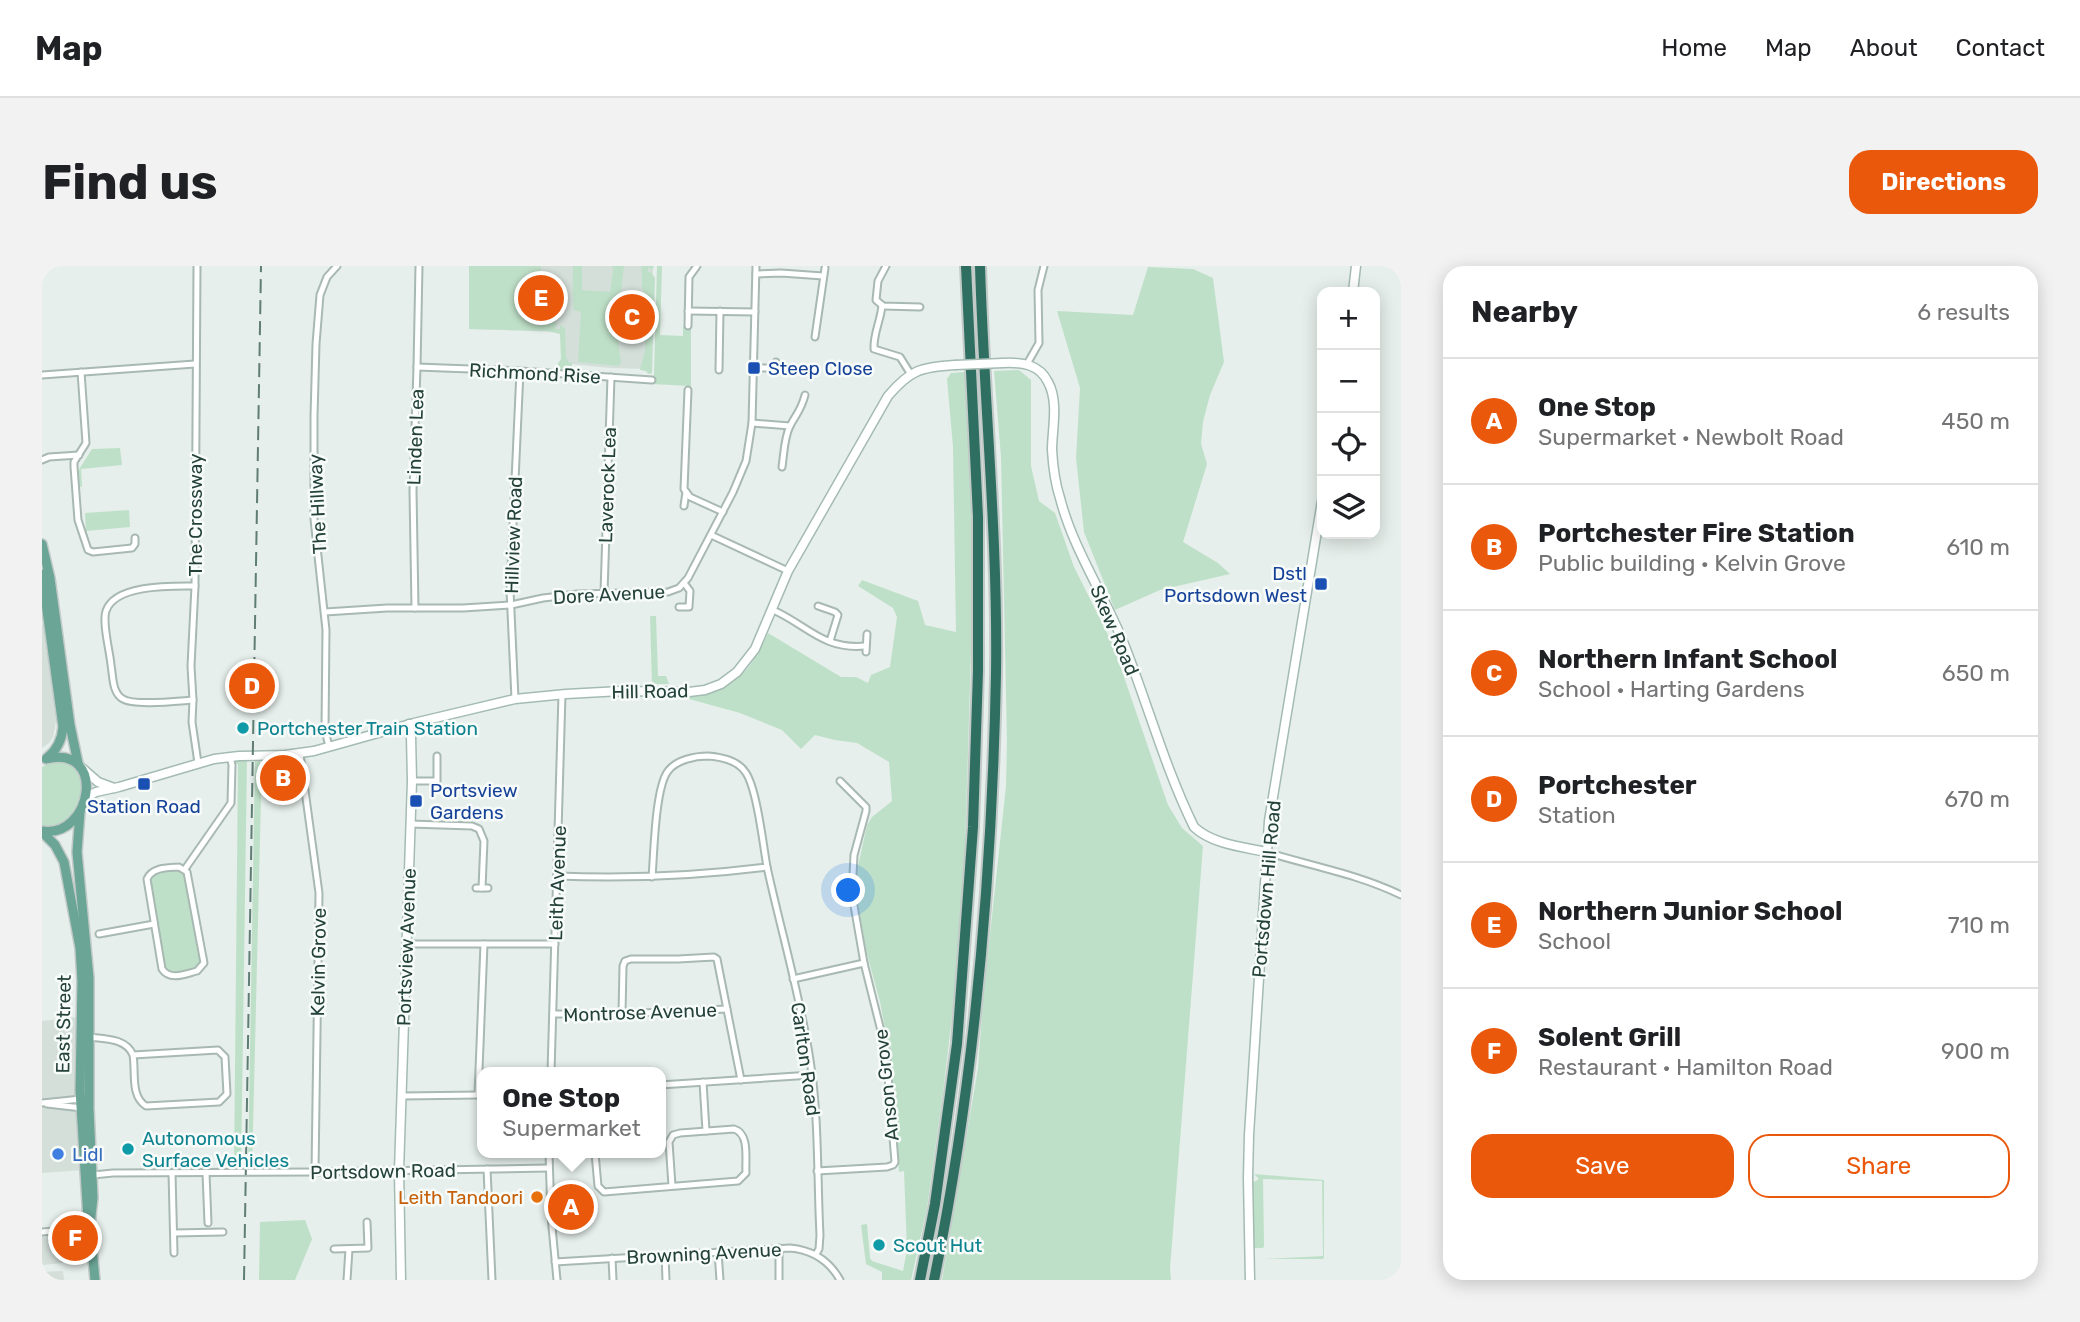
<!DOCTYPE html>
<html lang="en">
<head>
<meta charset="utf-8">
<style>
  body { margin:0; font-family:Rubik,sans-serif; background:#f2f2f2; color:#202124 }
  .controls { position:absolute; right:21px; top:21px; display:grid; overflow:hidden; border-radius:14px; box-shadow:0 4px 18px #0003 }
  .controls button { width:63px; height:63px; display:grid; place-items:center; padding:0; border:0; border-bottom:2px solid #e0e0e0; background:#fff; color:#202124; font:35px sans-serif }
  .you { position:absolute; left:807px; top:625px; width:24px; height:24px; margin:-18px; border:5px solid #fff; border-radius:50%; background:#1a73e8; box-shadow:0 0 0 10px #1a73e833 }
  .badge { display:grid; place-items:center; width:46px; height:46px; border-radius:50%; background:#ea580c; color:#fff; font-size:23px; font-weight:700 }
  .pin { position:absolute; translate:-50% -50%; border:4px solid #fff; box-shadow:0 2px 7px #0006 }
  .popup { position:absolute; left:435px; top:801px; width:189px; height:91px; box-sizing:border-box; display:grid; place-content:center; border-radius:14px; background:#fff; filter:drop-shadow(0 2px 5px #0005); font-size:23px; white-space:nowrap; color:#757577 }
  .popup b { font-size:26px; color:#202124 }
  .popup::after { content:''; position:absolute; left:50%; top:100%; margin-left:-14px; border:14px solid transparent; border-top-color:#fff }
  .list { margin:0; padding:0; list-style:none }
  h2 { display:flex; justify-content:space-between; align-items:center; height:91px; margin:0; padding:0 28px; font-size:30px }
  h2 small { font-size:23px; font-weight:400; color:#757577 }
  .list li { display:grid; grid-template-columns:46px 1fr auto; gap:21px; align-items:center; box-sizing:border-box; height:126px; padding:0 28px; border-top:2px solid #e0e0e0 }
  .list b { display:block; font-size:26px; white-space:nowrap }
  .list p { margin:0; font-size:23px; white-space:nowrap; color:#757577 }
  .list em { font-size:23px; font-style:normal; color:#757577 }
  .actions { display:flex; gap:14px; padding:21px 28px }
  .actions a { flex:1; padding:16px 0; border:2px solid #ea580c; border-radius:21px; text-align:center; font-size:24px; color:#ea580c }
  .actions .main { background:#ea580c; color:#fff }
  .icon { flex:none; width:38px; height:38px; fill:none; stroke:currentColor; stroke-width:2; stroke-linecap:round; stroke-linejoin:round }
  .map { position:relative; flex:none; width:1359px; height:1014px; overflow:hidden; border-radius:21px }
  header { display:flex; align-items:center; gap:42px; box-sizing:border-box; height:98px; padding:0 35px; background:#fff; border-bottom:2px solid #e0e0e0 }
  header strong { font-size:33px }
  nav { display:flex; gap:38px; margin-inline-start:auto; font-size:24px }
  .intro { display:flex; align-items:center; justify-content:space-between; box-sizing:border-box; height:168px; padding:0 42px }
  h1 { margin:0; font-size:49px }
  .button { padding:18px 32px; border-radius:21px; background:#ea580c; color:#fff; font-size:24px; font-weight:700 }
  main { display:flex; gap:42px; padding:0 42px }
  aside { flex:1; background:#fff; border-radius:21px; box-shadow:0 4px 18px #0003 }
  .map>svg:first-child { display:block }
  .built { fill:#d4dfda }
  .green { fill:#bfe0c8 }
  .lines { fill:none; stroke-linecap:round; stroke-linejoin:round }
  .street-casing { stroke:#a8b8b2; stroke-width:9 }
  .secondary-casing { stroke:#a4bbb3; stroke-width:11 }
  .primary-casing { stroke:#c2cac8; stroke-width:12 }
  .highway-casing { stroke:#c2cac8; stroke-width:14 }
  .street { stroke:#fff; stroke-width:5 }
  .secondary { stroke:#fff; stroke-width:8 }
  .primary { stroke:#6aa596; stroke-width:9 }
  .highway { stroke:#2f6f62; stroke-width:10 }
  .rail { stroke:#5f7d75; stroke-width:2; stroke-dasharray:14 7; stroke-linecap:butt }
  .secondary-bridge-casing { stroke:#a4bbb3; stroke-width:11; stroke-linecap:butt }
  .secondary-bridge { stroke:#fff; stroke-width:8 }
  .transit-dot { fill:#1a4fb4; stroke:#f7fbf9; stroke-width:2.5 }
  .culture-dot { fill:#0f9aa8; stroke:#f7fbf9; stroke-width:2.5 }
  .shop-dot { fill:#3f7fe0; stroke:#f7fbf9; stroke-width:2.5 }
  .food-dot { fill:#e8710a; stroke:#f7fbf9; stroke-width:2.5 }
  .labels { text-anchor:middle; stroke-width:5; stroke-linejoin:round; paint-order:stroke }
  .transit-label { font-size:19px; fill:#164399; stroke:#f7fbf9; text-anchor:start }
  .street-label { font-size:19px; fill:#24423a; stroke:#f7fbf9 }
  .culture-label { font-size:19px; fill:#0d838f; stroke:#f7fbf9; text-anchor:start }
  .shop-label { font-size:19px; fill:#366cbe; stroke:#f7fbf9; text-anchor:start }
  .food-label { font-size:19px; fill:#c56008; stroke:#f7fbf9; text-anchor:end }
</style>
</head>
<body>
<header>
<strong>Map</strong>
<nav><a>Home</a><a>Map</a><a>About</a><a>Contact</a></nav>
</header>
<div class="intro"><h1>Find us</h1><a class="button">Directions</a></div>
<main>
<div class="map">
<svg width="1359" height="1014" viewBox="0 0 1359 1014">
  <rect width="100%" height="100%" fill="#e6efeb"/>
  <g class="built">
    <polygon points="427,0 611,0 606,103 569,102 519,97 519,66 427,63"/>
    <polygon points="3,357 14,456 11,471 7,477 0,482 0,359"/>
    <polygon points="35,751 42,904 0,907 0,755"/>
    <polygon points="9,970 9,977 20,975 21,997 0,999 0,1006 21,1005 22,1014 0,1014 0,971"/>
  </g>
  <g class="green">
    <polygon points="427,0 499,0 498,37 504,38 504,52 515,57 513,63 518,63 518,59 523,62 524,91 527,97 530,96 530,101 522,105 516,103 516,97 519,93 518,68 505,65 427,63"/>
    <path d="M531 0H540V24L568 26 571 4 570 0H582L578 35 576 39H570L566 46V49H570V54L574 55 575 65H573V73H576L579 96 577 100 536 96 539 46 532 44C530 34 531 11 531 0Z"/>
    <path d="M599 0H612L610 4 606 1V6H609L613 12 610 107 606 108 604 105 598 104C601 91 608 76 599 65L602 54C598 45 599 31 602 23H600C600 16 600 7 599 0Z"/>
    <polygon points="615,0 620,0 618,69 641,70 641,60 649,60 649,120 609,118 612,108"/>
    <polygon points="1106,1 1151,3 1171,12 1182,96 1168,129 1161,156 1159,178 1165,198 1141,276 1176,297 1188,308 1118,324 1073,344 1042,266 1034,192 1038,122 1015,45 1091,49"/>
    <polygon points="977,104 989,114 989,200 997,235 1013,247 1032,301 1071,379 1126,539 1140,562 1161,580 1128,1003 1129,1014 900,1014 936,802 941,734 964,520 965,475 959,191 952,105"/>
    <path d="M923 106 932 285 922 618 913 725 901 827 885 942 869 1014H840V1006L824 998 819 959 825 958 828 992 830 995 861 1005 865 984 862 905 857 906 848 787 838 736 824 684 815 631V605L825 559 830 551 850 535 847 496 815 477 793 474 773 469 759 483 740 464 698 447 647 433V429C695 419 705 412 726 367L799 411H814L826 417 829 409 848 401 855 351 851 342 816 320 820 314 876 335 883 359 914 366 911 181 905 113 909 107Z"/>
    <polygon points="78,182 80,199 39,203 40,221 37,220 36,205 50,183"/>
    <polygon points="87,244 88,261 44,265 43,247"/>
    <polygon points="608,350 614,350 616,410 624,410 627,418 610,418"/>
    <polygon points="205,492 199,906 192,905 196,498 192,498 195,493"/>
    <polygon points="213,493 218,493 219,531 210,905 206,904"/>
    <path d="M24 495 33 503 34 502C43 521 42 545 22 557 17 561 7 561 0 561V501L8 497Z"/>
    <path d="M136 603 141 605 145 612 144 617 156 688C166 707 142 705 129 707L121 700 107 616C111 604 125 605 136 603Z"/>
    <polygon points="1212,908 1282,914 1282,991 1281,993 1222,993 1281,990 1280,915 1221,913 1222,980 1221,982 1210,982 1209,913 1212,916 1217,913"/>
    <polygon points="263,954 270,973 253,1014 217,1014 218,956"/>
  </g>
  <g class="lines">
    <g class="street-casing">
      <g id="street">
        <polyline points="155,0 153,320 149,400 151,434 150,456 156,497"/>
        <polyline points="844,0 836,15 834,34 841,40 878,41"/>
        <polyline points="714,8 739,7 781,10"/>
        <path d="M840 39C839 54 831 68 832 83L858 91 868 107"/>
        <polyline points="646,45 713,46"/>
        <polyline points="646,60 647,11 655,0"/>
        <polyline points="773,71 783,2"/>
        <polyline points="985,98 997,77 996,24 1002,0"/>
        <polyline points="375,101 478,105 610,114"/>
        <polyline points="712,102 734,102 734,96"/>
        <polyline points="677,104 678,45"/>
        <polyline points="39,106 44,177 32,196 32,201 36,254 46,284 51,286 90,282 93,278 93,272"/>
        <polyline points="0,109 153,98"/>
        <polyline points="646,124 642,223 648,231 681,246"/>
        <polyline points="710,157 748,160"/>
        <polyline points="0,194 7,191 37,189"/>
        <path d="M740 201C742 188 742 172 748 160 754 148 759 145 763 129"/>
        <polyline points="642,240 644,226"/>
        <polyline points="669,269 746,305"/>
        <polyline points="562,327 569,111"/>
        <polyline points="776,340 793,346 796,349 788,375"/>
        <polyline points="637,341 647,341 648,325 642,317"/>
        <polyline points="373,342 371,225 375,101 377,0"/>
        <path d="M731 344C765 359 781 384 823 380"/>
        <polyline points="283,346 345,342 421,342 469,339 501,332 536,328 626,326 637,322 646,312 691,226 704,195 710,157 714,0"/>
        <polyline points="824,386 825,368"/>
        <polyline points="473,433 468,324 478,105"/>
        <path d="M151 434C136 435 92 440 81 433 70 427 71 410 69 399 68 386 60 357 64 345 73 318 130 320 153 320"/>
        <polyline points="287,481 283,464 284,364 272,253 272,150 274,78 278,29 285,11 295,0"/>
        <polyline points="258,488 277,627 273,906"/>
        <polyline points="370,515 395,515 395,490"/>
        <polyline points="368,558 430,560 437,563 442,575 440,622"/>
        <path d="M1224 586C1269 600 1316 608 1359 629"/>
        <path d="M137 601 145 606 162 697 155 705C143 708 128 715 120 703L105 613C110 601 126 602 137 601Z"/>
        <path d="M725 601C739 665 758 729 768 794 777 851 775 911 778 969L777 983 774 988"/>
        <polyline points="143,603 189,537 190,499 188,491"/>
        <path d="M515 610C587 613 654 610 725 601 721 578 715 524 704 507 697 495 679 491 666 490 653 490 634 494 626 505 613 522 612 588 610 611"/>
        <polyline points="434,622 446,622"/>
        <polyline points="57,668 112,658"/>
        <polyline points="365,678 513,678"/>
        <polyline points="751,713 822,697"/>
        <polyline points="511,748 580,748 685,743"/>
        <polyline points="580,748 581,700 583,695 589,693 636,693 672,691 675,693 699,814"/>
        <path d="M46 771C63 773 84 772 91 789L176 784 183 791 185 828 177 836 104 840C88 830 94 806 91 789"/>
        <polyline points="509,806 520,428"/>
        <polyline points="661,816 664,865"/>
        <polyline points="618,819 770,809"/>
        <polyline points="436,829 442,678"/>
        <polyline points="360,830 437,829"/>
        <polyline points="0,837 39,833"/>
        <polyline points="5,838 40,842"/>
        <polyline points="507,887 509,950 515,1014"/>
        <path d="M553 887 556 920 562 926 696 915 704 907C703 892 708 868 692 863L638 867 631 869 627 876 630 920"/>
        <polyline points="445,903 450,1014"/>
        <polyline points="775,905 845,901 851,899 853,896 844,785 822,697 810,628 812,589 824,545 824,541 798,515"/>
        <polyline points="130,907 132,987"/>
        <polyline points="164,907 166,957"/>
        <polyline points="51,909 71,907 273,906 506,902"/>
        <polyline points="0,966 48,962"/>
        <polyline points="132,967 181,966"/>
        <polyline points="737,982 737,1014"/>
        <polyline points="292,983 326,982 325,956"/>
        <polyline points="676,986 678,1014"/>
        <polyline points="623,989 624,1014"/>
        <polyline points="570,992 571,1014"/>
        <path d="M513 996 748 982C770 984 787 994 798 1014"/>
        <polyline points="305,1014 307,983"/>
      </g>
    </g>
    <g class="secondary-casing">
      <g id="secondary">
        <polyline points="1311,26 1314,0"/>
        <path d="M961 97C980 96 997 98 1006 116 1017 136 1010 163 1010 184 1011 200 1013 217 1018 232 1031 283 1062 328 1082 378 1106 439 1123 502 1152 561 1170 578 1201 581 1224 586"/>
        <polyline points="40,502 56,516 72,522"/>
        <path d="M43 532 54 526 77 521 172 493 197 490 243 489 272 485 372 457 473 433 524 428 579 425 647 426 663 424 679 418 695 406 713 383 746 305 846 130C868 104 879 101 913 99"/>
        <polyline points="359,1014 357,905 370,515 369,470 367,458"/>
        <polyline points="1208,1014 1206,912 1207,869 1227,555 1280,235"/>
      </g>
    </g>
    <g class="primary-casing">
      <g id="primary">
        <polyline points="0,278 8,312 28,459 36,497"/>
        <path d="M0 308 21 461C20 474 15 484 5 492"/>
        <polyline points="38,546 35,586 47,712 47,842 51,932 48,959 53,1014"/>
        <path d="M0 565C50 573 66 478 4 493"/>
        <polyline points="0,566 13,579 22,596 38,682 40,715 38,824 46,954"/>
      </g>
    </g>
    <g class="highway-casing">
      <g id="highway">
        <polyline points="878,1014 893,938 915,778 931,561 936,405 936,251 924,0"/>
        <path d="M892 1014C933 815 950 611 954 408 956 272 942 136 938 0"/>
      </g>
    </g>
    <use href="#street" class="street"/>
    <use href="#secondary" class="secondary"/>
    <use href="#primary" class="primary"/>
    <use href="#highway" class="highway"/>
    <polyline class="rail" points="202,1014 219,0"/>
    <g class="secondary-bridge-casing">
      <polyline id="secondary-bridge" points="913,99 961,97"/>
    </g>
    <use href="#secondary-bridge" class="secondary-bridge"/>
  </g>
  <g class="transit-dot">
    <rect x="705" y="95" width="14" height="14" rx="3.5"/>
    <rect x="1272" y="311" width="14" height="14" rx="3.5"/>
    <rect x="95" y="511" width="14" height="14" rx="3.5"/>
    <rect x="367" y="528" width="14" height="14" rx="3.5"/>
  </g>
  <g class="culture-dot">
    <circle cx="201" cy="462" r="7"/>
    <circle cx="86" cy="883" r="7"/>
    <circle cx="837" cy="979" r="7"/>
  </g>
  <circle class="shop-dot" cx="16" cy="888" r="7"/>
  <circle class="food-dot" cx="495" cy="931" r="7"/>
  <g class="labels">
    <g class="transit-label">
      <text x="726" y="109">Steep Close</text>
      <text x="1265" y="314" text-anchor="end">Dstl<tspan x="1265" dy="22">Portsdown West</tspan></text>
      <text x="388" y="531">Portsview<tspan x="388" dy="22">Gardens</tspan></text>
      <text x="102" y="547" text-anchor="middle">Station Road</text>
    </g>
    <g class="street-label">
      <text transform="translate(493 107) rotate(3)" y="7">Richmond Rise</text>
      <text transform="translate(373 171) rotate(-88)" y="7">Linden Lea</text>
      <text transform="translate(565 219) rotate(-88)" y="7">Laverock Lea</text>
      <text transform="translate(275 238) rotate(-93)" y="7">The Hillway</text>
      <text transform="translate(153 249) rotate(-90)" y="7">The Crossway</text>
      <text transform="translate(471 269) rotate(-88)" y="7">Hillview Road</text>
      <text transform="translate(567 328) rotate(-3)" y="7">Dore Avenue</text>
      <text transform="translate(1073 364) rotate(67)" y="7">Skew Road</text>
      <text transform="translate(608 425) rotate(-1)" y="7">Hill Road</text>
      <text transform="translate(515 617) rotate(-88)" y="7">Leith Avenue</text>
      <text transform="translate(1224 623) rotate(-85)" y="7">Portsdown Hill Road</text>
      <text transform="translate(364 681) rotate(-88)" y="7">Portsview Avenue</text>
      <text transform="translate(276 696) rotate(-89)" y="7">Kelvin Grove</text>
      <text transform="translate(598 746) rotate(-2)" y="7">Montrose Avenue</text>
      <text transform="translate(21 758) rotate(-89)" y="7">East Street</text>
      <text transform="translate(764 793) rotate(82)" y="7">Carlton Road</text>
      <text transform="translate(844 819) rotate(-96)" y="7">Anson Grove</text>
      <text transform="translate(341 905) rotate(-1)" y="7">Portsdown Road</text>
      <text transform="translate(662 987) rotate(-3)" y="7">Browning Avenue</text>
    </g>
    <g class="culture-label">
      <text x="215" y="469">Portchester Train Station</text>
      <text x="100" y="879">Autonomous<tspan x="100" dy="22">Surface Vehicles</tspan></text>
      <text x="851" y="986">Scout Hut</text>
    </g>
    <g class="shop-label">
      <text x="30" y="895">Lidl</text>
    </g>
    <g class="food-label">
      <text x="481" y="938">Leith Tandoori</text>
    </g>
  </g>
</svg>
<div class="controls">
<button>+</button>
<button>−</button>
<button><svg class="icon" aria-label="locate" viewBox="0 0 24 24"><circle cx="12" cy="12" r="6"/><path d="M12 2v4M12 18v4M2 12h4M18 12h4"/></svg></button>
<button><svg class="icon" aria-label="layers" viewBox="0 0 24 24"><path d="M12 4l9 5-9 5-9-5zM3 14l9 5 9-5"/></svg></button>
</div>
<div class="you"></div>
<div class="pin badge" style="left:529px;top:941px">A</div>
<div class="popup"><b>One Stop</b>Supermarket</div>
<div class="pin badge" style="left:241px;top:512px">B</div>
<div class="pin badge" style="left:590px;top:51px">C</div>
<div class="pin badge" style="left:210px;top:420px">D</div>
<div class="pin badge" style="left:499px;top:32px">E</div>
<div class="pin badge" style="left:33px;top:972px">F</div>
</div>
<aside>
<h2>Nearby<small>6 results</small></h2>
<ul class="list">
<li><span class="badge">A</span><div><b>One Stop</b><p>Supermarket · Newbolt Road</p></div><em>450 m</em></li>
<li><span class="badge">B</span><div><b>Portchester Fire Station</b><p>Public building · Kelvin Grove</p></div><em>610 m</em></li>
<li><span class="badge">C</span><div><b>Northern Infant School</b><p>School · Harting Gardens</p></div><em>650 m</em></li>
<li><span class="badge">D</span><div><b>Portchester</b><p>Station</p></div><em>670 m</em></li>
<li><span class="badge">E</span><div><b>Northern Junior School</b><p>School</p></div><em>710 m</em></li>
<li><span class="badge">F</span><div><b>Solent Grill</b><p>Restaurant · Hamilton Road</p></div><em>900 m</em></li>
</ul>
<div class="actions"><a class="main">Save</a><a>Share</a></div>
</aside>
</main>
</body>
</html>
